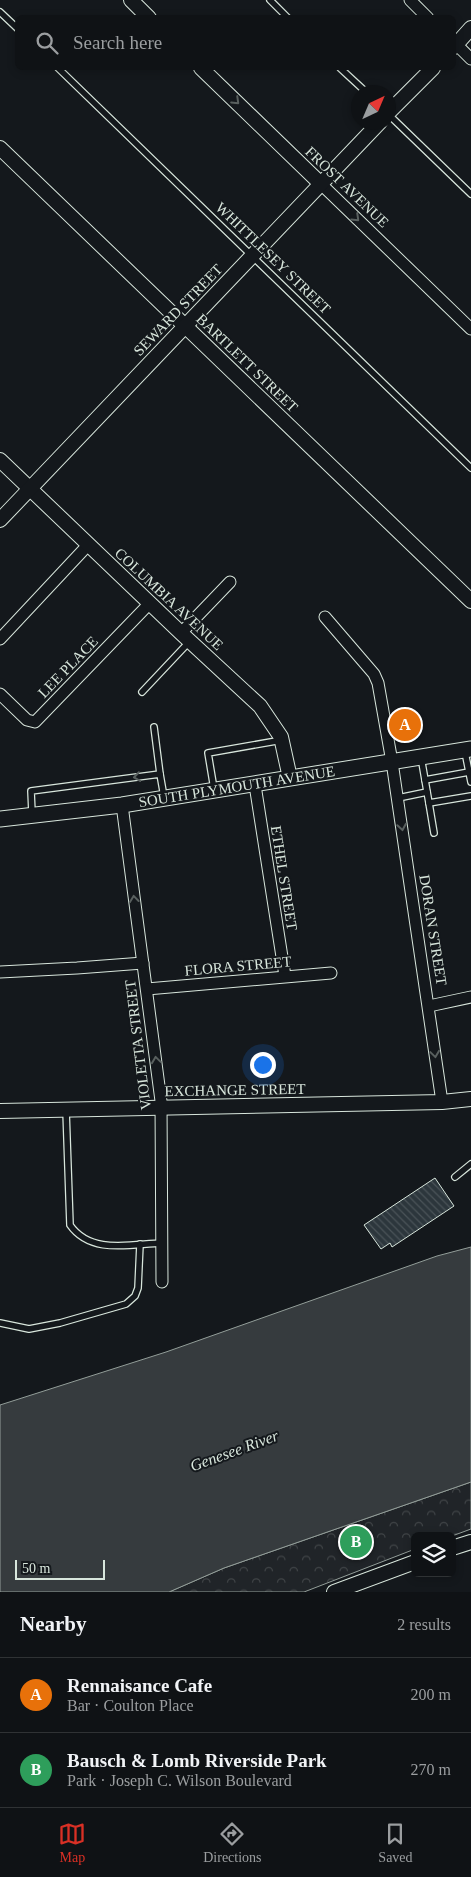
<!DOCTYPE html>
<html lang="en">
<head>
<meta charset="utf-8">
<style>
  body { margin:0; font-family:Georgia,serif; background:#181b1e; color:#f1f3f6 }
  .controls { position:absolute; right:15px; bottom:15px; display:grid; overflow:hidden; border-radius:8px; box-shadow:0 2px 8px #0003 }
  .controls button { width:45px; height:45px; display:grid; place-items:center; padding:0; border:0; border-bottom:1px solid #2f3234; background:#0f1215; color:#f1f3f6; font:25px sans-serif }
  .compass { position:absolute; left:351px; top:85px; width:45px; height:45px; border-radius:50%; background:#0f1215; box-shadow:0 2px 8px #0003; rotate:44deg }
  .scale { position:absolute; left:15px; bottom:12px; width:90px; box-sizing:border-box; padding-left:5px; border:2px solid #d8e6dc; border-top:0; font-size:14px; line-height:18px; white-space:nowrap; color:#d8e6dc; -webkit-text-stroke:4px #14181c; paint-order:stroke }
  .you { position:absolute; left:262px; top:1064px; width:18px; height:18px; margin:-12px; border:4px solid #fff; border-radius:50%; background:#1a73e8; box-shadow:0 0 0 8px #1a73e833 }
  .badge { display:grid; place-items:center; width:32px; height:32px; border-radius:50%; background:#d93025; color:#fff; font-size:16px; font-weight:700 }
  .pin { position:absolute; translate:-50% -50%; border:2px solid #fff; box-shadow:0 1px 5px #0006 }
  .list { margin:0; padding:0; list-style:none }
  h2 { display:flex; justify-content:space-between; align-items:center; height:65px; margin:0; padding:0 20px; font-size:21px }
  h2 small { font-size:16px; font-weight:400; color:#9b9ea0 }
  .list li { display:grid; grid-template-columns:32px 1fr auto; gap:15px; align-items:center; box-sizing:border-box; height:75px; padding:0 20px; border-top:1px solid #2f3234 }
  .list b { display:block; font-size:19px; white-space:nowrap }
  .list p { margin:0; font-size:16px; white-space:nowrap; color:#9b9ea0 }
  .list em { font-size:16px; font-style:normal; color:#9b9ea0 }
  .icon { flex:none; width:28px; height:28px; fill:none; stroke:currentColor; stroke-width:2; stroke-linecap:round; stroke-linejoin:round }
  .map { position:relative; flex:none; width:471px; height:1592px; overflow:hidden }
  .search { position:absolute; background:#0f1215; box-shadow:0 2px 8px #0003; left:15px; right:15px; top:15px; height:55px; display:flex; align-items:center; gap:12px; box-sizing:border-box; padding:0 18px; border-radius:8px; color:#9b9ea0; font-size:19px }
  .sheet { height:215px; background:#0f1215 }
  nav { display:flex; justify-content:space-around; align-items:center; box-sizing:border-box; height:70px; border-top:1px solid #2f3234; background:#0f1215; font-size:14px; color:#9b9ea0 }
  nav a { display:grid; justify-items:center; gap:2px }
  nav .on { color:#d93025 }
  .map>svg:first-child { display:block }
  .park { fill:url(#park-crowns); stroke:#939e99 }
  .water { fill:#363b3e; stroke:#939e99 }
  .building { fill:url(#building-back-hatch); stroke:#d8e6dc }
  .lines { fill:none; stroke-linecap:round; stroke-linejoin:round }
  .service-casing { stroke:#d8e6dc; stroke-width:8 }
  .minor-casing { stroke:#d8e6dc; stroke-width:13 }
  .tertiary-casing { stroke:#d8e6dc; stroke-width:16 }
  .secondary-casing { stroke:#d8e6dc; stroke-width:17 }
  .service { stroke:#14181c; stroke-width:5.5 }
  .minor { stroke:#14181c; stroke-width:11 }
  .tertiary { stroke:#14181c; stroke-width:14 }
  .secondary { stroke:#14181c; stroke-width:15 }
  .oneway { stroke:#59605f }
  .labels { text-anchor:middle; stroke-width:4; stroke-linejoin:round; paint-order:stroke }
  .street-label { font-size:15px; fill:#d8e6dc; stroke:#14181c }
  .water-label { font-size:16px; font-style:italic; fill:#d8e6dc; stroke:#14181c }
</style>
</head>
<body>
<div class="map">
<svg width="471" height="1592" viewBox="0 0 471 1592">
  <defs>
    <pattern id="park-crowns" width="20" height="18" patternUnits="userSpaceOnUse" patternTransform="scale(1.25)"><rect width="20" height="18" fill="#202428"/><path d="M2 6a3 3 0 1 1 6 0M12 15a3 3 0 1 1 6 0" fill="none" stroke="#404447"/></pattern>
    <pattern id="building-back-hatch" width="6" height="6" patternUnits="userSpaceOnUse" patternTransform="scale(1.25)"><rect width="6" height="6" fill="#2c363c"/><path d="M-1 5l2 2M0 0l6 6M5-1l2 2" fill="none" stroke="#4a5358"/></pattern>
  </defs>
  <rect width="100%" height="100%" fill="#14181c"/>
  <polygon class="park" points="471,1482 471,1529 452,1536 415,1536 415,1549 304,1592 169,1592 224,1568"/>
  <polygon class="water" points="471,1247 471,1482 224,1568 169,1592 0,1592 0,1405 166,1352 437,1256"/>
  <polygon class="building" points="435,1178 454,1206 392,1247 390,1243 381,1249 364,1225"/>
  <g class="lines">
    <g class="service-casing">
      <g id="service">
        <polyline points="270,0 288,18"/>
        <polyline points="0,12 18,29"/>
        <polyline points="58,68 471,468"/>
        <polyline points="340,68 366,92"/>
        <polyline points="388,114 471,194"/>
        <polyline points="142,692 190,641"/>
        <polyline points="154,727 160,774"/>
        <polyline points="465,752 471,782"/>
        <polyline points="421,757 429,803 471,796"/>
        <polyline points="425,780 469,772"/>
        <polyline points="214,789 208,753 282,740"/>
        <polyline points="398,798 427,792"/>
        <polyline points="429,803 434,833"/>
        <polyline points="32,813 31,791 160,774 164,797"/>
        <path d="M66 1110 70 1225C91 1255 131 1244 162 1243"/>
        <polyline points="455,1177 471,1164"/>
        <polyline points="0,1323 29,1329 60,1323 126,1304 135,1296 138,1288 140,1244"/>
      </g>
    </g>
    <g class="minor-casing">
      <g id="minor">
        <polyline points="410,0 428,18"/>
        <polyline points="454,42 471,59"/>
        <polyline points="321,184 471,329"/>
        <polyline points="325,617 374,674 378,683 392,762 442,1102"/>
        <polyline points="181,633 230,582"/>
        <polyline points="0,639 88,545"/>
        <polyline points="0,694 27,720 35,722 150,603"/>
        <polyline points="255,785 285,976"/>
        <polyline points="122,805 161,1101 162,1282"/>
        <polyline points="0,972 77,968 143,963"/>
        <polyline points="147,989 331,973"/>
        <polyline points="429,1006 471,997"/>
      </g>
    </g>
    <g class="tertiary-casing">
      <g id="tertiary">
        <polyline points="131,0 149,18"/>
        <polyline points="454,47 471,28"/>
        <polyline points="201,68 321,184"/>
        <polyline points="388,113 433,68"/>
        <polyline points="0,148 471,601"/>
        <polyline points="0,460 181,633 260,706 281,737 290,778"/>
        <polyline points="0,520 380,122"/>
        <polyline points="0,1111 442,1102 471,1099"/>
        <polyline points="452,1548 471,1542"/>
        <polyline points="334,1592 415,1562"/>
      </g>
    </g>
    <g class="secondary-casing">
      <g id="secondary">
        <path id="s1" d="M0 819 122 805 471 749"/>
      </g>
    </g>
    <use href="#service" class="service"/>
    <use href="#minor" class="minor"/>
    <use href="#tertiary" class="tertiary"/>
    <use href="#secondary" class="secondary"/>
  </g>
  <defs><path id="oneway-chevron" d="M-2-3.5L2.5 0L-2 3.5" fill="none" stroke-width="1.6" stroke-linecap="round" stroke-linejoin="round" transform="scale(1.25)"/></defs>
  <g class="oneway">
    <use href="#oneway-chevron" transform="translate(236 101) rotate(44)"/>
    <use href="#oneway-chevron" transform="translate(356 218) rotate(44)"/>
    <use href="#oneway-chevron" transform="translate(137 777) rotate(172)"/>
    <use href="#oneway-chevron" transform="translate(402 827) rotate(81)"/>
    <use href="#oneway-chevron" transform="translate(134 899) rotate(-97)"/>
    <use href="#oneway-chevron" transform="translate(435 1054) rotate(82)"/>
    <use href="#oneway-chevron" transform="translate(156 1060) rotate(-98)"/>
  </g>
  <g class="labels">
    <g class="street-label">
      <text transform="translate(347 187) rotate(44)" y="5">FROST AVENUE</text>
      <text transform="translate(273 258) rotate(44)" y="5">WHITTLESEY STREET</text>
      <text transform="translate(178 310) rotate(-46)" y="5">SEWARD STREET</text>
      <text transform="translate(247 363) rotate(44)" y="5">BARTLETT STREET</text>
      <text transform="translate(169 599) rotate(43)" y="5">COLUMBIA AVENUE</text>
      <text transform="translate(68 667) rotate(-46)" y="5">LEE PLACE</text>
      <text dy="5" stroke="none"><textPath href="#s1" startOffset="239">SOUTH PLYMOUTH AVENUE</textPath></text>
      <text transform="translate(284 878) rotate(81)" y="5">ETHEL STREET</text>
      <text transform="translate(433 930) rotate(81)" y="5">DORAN STREET</text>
      <text transform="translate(238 966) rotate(-5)" y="5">FLORA STREET</text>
      <text transform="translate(138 1045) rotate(-97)" y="5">VIOLETTA STREET</text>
      <text transform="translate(235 1090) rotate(-1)" y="5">EXCHANGE STREET</text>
    </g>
    <g class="water-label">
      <text transform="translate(234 1450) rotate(-20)" y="6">Genesee River</text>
    </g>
  </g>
</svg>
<div class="controls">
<button><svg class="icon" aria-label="layers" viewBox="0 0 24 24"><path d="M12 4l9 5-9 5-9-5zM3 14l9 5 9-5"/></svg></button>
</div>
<svg class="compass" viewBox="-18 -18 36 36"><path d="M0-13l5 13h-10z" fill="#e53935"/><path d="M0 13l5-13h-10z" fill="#9b9ea0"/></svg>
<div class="scale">50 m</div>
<div class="you"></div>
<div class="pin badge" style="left:405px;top:725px;background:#e8710a">A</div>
<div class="pin badge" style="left:356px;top:1542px;background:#2e9e5b">B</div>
<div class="search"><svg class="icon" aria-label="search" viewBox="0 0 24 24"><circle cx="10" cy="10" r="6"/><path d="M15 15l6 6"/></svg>Search here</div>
</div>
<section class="sheet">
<h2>Nearby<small>2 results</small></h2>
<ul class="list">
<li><span class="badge" style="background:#e8710a">A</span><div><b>Rennaisance Cafe</b><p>Bar · Coulton Place</p></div><em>200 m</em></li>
<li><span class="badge" style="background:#2e9e5b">B</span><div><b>Bausch &amp; Lomb Riverside Park</b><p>Park · Joseph C. Wilson Boulevard</p></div><em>270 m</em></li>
</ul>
</section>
<nav>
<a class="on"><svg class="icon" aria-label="map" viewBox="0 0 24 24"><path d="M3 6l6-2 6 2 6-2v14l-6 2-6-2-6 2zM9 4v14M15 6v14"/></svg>Map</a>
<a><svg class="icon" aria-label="directions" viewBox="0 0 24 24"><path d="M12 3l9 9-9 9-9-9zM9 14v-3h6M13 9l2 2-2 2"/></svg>Directions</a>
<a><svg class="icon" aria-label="saved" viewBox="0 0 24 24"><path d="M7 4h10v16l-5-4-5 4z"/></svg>Saved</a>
</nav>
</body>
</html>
